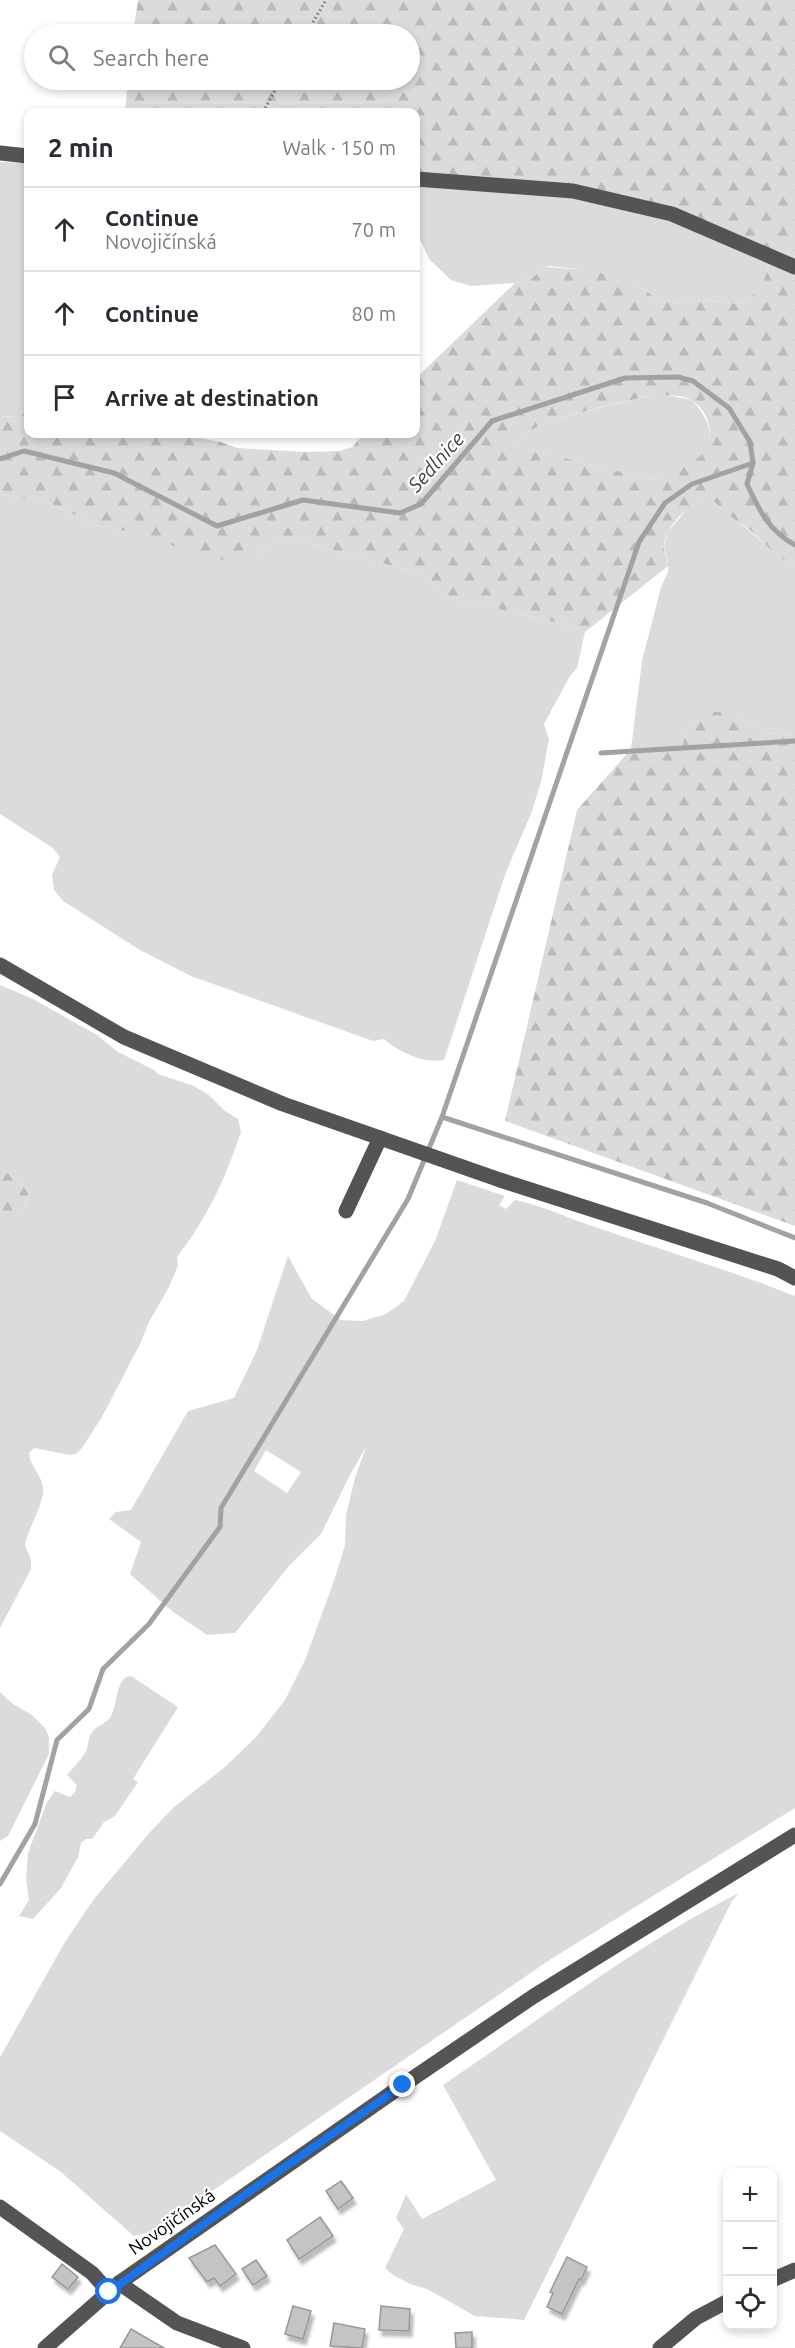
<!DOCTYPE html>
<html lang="en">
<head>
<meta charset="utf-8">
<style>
  body { margin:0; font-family:Ubuntu,sans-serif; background:#f7f7f7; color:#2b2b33 }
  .controls { position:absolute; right:18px; bottom:18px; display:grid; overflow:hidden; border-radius:12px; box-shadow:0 3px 9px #0003 }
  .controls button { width:54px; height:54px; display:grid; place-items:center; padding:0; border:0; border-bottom:2px solid #e1e1e2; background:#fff; color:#2b2b33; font:30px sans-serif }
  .stop { position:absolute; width:18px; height:18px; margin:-14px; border:4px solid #1a73e8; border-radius:50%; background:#fff }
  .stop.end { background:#1a73e8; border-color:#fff; box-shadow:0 2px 6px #0008 }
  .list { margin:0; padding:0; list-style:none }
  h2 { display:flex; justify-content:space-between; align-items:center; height:78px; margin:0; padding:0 24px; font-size:26px }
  h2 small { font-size:20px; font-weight:400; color:#7c7c81 }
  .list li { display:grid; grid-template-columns:39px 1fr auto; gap:18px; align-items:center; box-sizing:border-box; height:84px; padding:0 24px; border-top:2px solid #e1e1e2 }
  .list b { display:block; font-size:22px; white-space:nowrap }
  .list p { margin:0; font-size:20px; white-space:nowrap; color:#7c7c81 }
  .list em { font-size:20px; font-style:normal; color:#7c7c81 }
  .icon { flex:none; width:33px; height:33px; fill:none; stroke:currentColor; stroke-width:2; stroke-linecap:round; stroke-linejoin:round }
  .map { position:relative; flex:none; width:795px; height:2348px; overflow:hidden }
  .search { position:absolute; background:#fff; box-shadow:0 3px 9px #0003; left:24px; top:24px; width:396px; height:66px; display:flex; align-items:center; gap:15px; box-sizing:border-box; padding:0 21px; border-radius:33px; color:#7c7c81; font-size:22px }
  .panel { position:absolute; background:#fff; box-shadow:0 3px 9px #0003; left:24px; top:108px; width:396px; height:330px; border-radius:12px }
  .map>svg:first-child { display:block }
  .green { fill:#dbdbdb; fill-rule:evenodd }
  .forest { fill:url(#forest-firs); fill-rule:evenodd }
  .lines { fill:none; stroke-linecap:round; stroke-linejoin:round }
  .stream { stroke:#a2a2a2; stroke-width:5 }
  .building { fill:#c4c4c4; stroke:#989898; stroke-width:1.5; filter:url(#shadow) }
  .path { stroke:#767676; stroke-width:3; stroke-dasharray:1.5 3; stroke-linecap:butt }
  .minor { stroke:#545454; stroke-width:15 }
  .route { stroke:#1a73e8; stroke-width:8 }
  .labels { text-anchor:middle; stroke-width:4.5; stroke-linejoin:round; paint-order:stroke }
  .street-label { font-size:18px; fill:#000; stroke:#fff }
  .water-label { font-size:20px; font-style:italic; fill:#434343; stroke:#fff }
</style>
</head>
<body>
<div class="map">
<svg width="795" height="2348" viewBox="0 0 795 2348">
  <defs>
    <pattern id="forest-firs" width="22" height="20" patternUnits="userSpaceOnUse" patternTransform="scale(1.5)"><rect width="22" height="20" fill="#dbdbdb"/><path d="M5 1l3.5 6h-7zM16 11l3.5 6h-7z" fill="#bababa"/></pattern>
    <filter id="shadow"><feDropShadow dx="3" dy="5.5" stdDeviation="1.5" flood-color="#0004"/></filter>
  </defs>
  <rect width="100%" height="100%" fill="#fff"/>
  <g class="green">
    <polygon points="0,162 28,163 28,410 20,416 0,417"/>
    <path d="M416 186 568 195 676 221 768 263C766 283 758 292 742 304L702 300 681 304 658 299 635 283 577 269 550 266 544 267 532 278 515 283 471 286 451 280 429 259 419 237 416 221Z"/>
    <path d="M652 395H667L692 400C712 421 721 451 688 465 671 472 671 465 655 480L509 445C532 419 616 405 652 395Z"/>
    <path d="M0 494 52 504 95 525 256 556 272 542 290 538 425 575 442 596 572 626 585 632 577 668 570 676 544 724 549 739 541 782 531 814 506 872 444 1060C423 1064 399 1052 384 1039L373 1041 191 976 140 950 63 901 54 890 52 875 60 857 53 848 0 814Z"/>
    <polygon points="702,497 710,498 718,504 785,561 795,566 795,735 766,733 741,717 690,720 681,749 653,752 631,749 642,661 661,587 668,572 668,562 664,547 668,532 690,505"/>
    <path d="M0 985 33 999 97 1035 118 1052 154 1070 158 1074 194 1086 210 1096 225 1111 238 1119 241 1132C225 1179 208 1217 177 1257L178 1266 168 1289 149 1322 140 1344 103 1415 82 1448 76 1454 70 1455 34 1448 29 1453C30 1466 41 1474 43 1487 45 1503 28 1528 25 1545L31 1560V1569L0 1628V1225L9 1228 22 1213 29 1194 21 1181 0 1169Z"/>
    <path d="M457 1180 505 1196 499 1205 506 1209 515 1200C544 1206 570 1219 598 1228 664 1251 730 1270 795 1296V1808L548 1961 154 2231 134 2236 61 2172 0 2131V2057L65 1942 94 1899 151 1831 174 1807 225 1767 257 1736 285 1700 305 1660 335 1578 345 1545 346 1515 355 1478 366 1447 351 1473 321 1534 289 1566 235 1633 207 1635 173 1612 130 1574 141 1542 109 1519 116 1512 131 1510 188 1411 234 1398 257 1350 288 1256 312 1299 341 1320 363 1321 386 1314 404 1301 435 1241ZM266 1450 301 1472 287 1493 254 1471Z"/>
    <path d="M131 1676 178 1707 133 1779 138 1782 115 1816 104 1822 92 1839H86L81 1843 78 1857 61 1888 33 1919 19 1916 29 1900 26 1879 28 1853 47 1802 55 1791 70 1797 75 1792 77 1785 67 1775C73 1768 80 1761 85 1753 89 1747 87 1738 93 1731 98 1725 107 1723 111 1716 118 1702 115 1687 126 1677Z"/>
    <polygon points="0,1692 13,1704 32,1715 45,1728 49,1737 49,1754 8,1836 0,1841"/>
    <path d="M739 1893 732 1901 524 2320 475 2316 427 2289 410 2284 393 2275 385 2268 404 2229 396 2218 406 2194 422 2219 496 2180 443 2085C540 2020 634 1946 739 1893Z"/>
  </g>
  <g class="forest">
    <path d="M138 0H795V566C777 558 766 544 751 531 743 524 733 519 725 512 717 504 713 499 702 497 687 507 665 527 664 547 664 553 668 559 668 566L585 632 572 626 442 596 425 575 290 538 272 542 256 556 232 560 217 559 130 532 95 525 52 504 0 494V417L20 416 28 410V434H179L221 442 237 448 305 452 339 451 352 447 364 434H416V378L515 283 532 278 544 267 577 269 611 275 635 283 658 299 681 304 702 300 742 304C758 292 766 283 768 263L676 221 568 195 416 186V112H125L128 80H410V34H133ZM652 395C663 395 683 394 693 401 711 413 717 443 699 457 689 465 680 465 669 469 664 471 659 476 655 480L510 445C532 419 617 404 652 395Z"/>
    <polygon points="701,712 728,712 741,717 766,733 795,735 795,1226 505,1121 577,810 631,749 653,752 681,749 690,720"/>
    <polygon points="0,1169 21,1181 29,1194 22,1213 9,1229 0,1225"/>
  </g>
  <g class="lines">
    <g class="stream">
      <path d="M0 459 24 451 114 473 217 526 303 500 400 513 421 504 492 421 625 378 678 377 693 381 729 408 750 442 753 463 747 484C759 510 769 531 795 545"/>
      <polyline points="601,753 795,741"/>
      <polyline points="442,1117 707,1203 795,1238"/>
      <polyline points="0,1884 35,1824 57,1740 89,1709 103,1669 149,1624 220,1527 221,1508 408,1199 442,1117 639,542 665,503 692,484 753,463"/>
    </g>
  </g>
  <g class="building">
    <polygon points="341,2181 353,2198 338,2209 326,2191"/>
    <polygon points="320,2217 333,2236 299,2259 287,2240"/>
    <polygon points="215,2245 236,2274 220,2286 214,2278 207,2282 189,2258"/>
    <polygon points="567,2257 587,2267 581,2280 579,2279 562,2314 547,2307 553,2293 550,2292"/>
    <polygon points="256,2260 267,2276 253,2285 242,2269"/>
    <polygon points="62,2264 78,2277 68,2289 52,2277"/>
    <polygon points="293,2306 311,2311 303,2339 285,2334"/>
    <polygon points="381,2306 410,2309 409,2331 379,2330"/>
    <polygon points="334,2323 365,2329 362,2348 330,2346"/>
    <polygon points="131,2329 164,2348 120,2348"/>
    <polygon points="472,2332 472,2348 456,2348 455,2333"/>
  </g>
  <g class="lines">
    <g class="path">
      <polyline points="306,34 326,0"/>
      <polyline points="263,112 281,80"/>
    </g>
    <g class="minor">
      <polyline points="0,153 28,156"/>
      <polyline points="416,179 573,191 672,214 795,267"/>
      <polyline points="0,965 124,1037 283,1104 500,1180 778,1269 795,1278"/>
      <polyline points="346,1211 380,1138"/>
      <polyline points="0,2207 92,2273 109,2292"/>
      <polyline points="772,2280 795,2270"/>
      <polyline points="119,2283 177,2323 243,2348"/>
      <polyline points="45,2348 119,2283 403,2085 534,1996 795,1835"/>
      <polyline points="660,2348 696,2318 728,2301"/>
    </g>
  </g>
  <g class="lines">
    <polyline class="route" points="109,2292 246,2194 403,2085"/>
  </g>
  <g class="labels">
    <g class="street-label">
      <text transform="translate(172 2222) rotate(-35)" y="6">Novojičínská</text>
    </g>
    <g class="water-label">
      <text transform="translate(436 462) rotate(-48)" y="7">Sedlnice</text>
    </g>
  </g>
</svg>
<div class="controls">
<button>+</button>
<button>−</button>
<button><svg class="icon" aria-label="locate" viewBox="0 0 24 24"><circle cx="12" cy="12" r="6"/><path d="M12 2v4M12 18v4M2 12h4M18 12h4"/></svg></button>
</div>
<div class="stop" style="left:109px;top:2292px"></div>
<div class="stop end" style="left:403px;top:2085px"></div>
<div class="search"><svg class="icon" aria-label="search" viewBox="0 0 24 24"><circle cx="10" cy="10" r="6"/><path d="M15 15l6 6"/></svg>Search here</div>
<section class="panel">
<h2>2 min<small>Walk · 150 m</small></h2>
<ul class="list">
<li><svg class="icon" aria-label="ahead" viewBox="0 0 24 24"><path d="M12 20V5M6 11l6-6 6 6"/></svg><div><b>Continue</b><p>Novojičínská</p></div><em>70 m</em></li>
<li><svg class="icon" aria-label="ahead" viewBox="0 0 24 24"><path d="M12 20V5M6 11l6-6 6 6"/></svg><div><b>Continue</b></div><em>80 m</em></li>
<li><svg class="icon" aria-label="arrive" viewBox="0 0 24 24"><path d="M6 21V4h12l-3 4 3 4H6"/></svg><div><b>Arrive at destination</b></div></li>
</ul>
</section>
</div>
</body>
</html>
